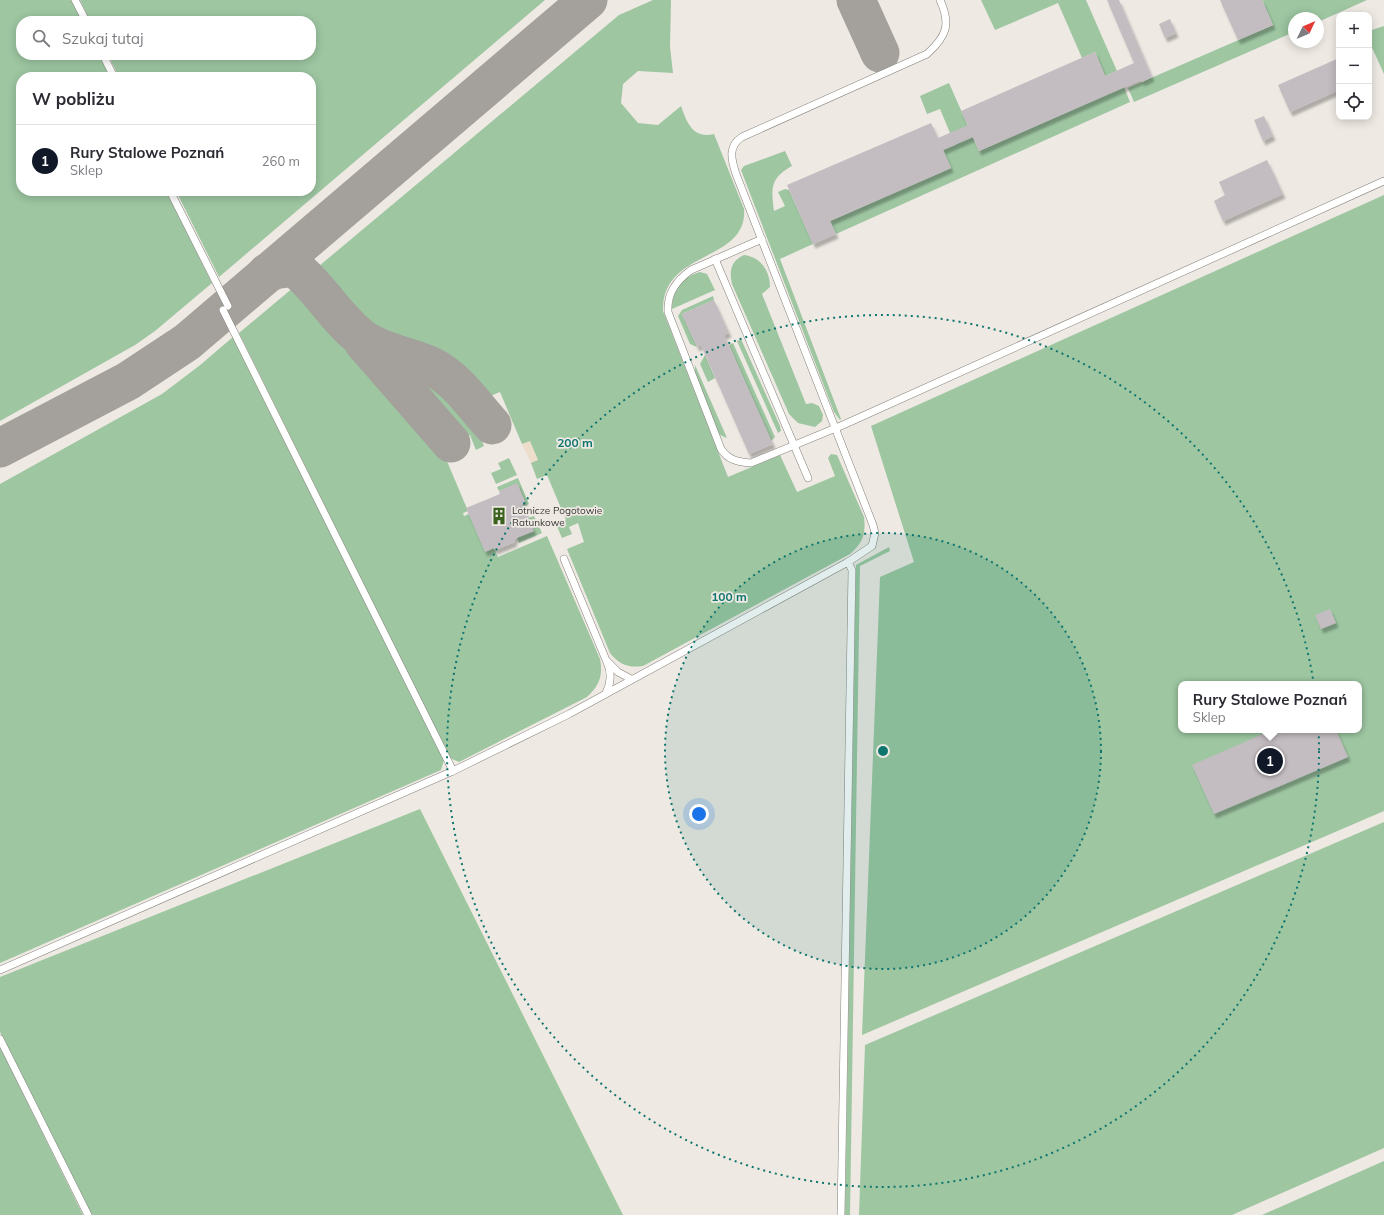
<!DOCTYPE html>
<html lang="pl">
<head>
<meta charset="utf-8">
<style>
  body { margin:0; font-family:Mulish,sans-serif; background:#f2f2f3; color:#2b2b33 }
  .controls { position:absolute; right:12px; top:12px; display:grid; overflow:hidden; border-radius:8px; box-shadow:0 2px 10px #0003 }
  .controls button { width:36px; height:36px; display:grid; place-items:center; padding:0; border:0; border-bottom:1px solid #e1e1e2; background:#fff; color:#2b2b33; font:20px sans-serif }
  .compass { position:absolute; left:1288px; top:12px; width:36px; height:36px; border-radius:50%; background:#fff; box-shadow:0 2px 10px #0003; rotate:46deg }
  .you { position:absolute; left:699px; top:814px; width:14px; height:14px; margin:-10px; border:3px solid #fff; border-radius:50%; background:#1a73e8; box-shadow:0 0 0 6px #1a73e833 }
  .badge { display:grid; place-items:center; width:26px; height:26px; border-radius:50%; background:#111827; color:#fff; font-size:13px; font-weight:700 }
  .pin { position:absolute; translate:-50% -50%; border:2px solid #fff; box-shadow:0 1px 4px #0006 }
  .popup { position:absolute; left:1178px; top:681px; width:184px; height:52px; box-sizing:border-box; display:grid; place-content:center; border-radius:8px; background:#fff; filter:drop-shadow(0 1px 3px #0005); font-size:13px; white-space:nowrap; color:#7c7c81 }
  .popup b { font-size:15px; color:#2b2b33 }
  .popup::after { content:''; position:absolute; left:50%; top:100%; margin-left:-8px; border:8px solid transparent; border-top-color:#fff }
  .list { margin:0; padding:0; list-style:none }
  h2 { display:flex; justify-content:space-between; align-items:center; height:52px; margin:0; padding:0 16px; font-size:17px }
  h2 small { font-size:13px; font-weight:400; color:#7c7c81 }
  .list li { display:grid; grid-template-columns:26px 1fr auto; gap:12px; align-items:center; box-sizing:border-box; height:72px; padding:0 16px; border-top:1px solid #e1e1e2 }
  .list b { display:block; font-size:15px; white-space:nowrap }
  .list p { margin:0; font-size:13px; white-space:nowrap; color:#7c7c81 }
  .list em { font-size:13px; font-style:normal; color:#7c7c81 }
  .icon { flex:none; width:22px; height:22px; fill:none; stroke:currentColor; stroke-width:2; stroke-linecap:round; stroke-linejoin:round }
  .map { position:relative; flex:none; width:1384px; height:1215px; overflow:hidden }
  .search { position:absolute; background:#fff; box-shadow:0 2px 10px #0003; left:16px; top:16px; width:300px; height:44px; display:flex; align-items:center; gap:10px; box-sizing:border-box; padding:0 14px; border-radius:16px; color:#7c7c81; font-size:15px }
  .panel { position:absolute; background:#fff; box-shadow:0 2px 10px #0003; left:16px; top:72px; width:300px; height:124px; border-radius:16px }
  .map>svg:first-child { display:block }
  .industrial { fill:#ecdecb }
  .green { fill:#9dc6a1; fill-rule:evenodd }
  .lines { fill:none; stroke-linecap:round; stroke-linejoin:round }
  .taxiway { stroke:#a4a19c; stroke-width:39 }
  .building { fill:#c3bcc1; filter:url(#shadow) }
  .lane-casing { stroke:#84807a; stroke-width:8 }
  .lane { stroke:#fff; stroke-width:7 }
  .ring { fill:none; stroke:#0f766e; stroke-width:2; stroke-dasharray:2 4 }
  .labels { text-anchor:middle; stroke-width:3.5; stroke-linejoin:round; paint-order:stroke }
  .poi-label { font-size:10px; fill:#393735; stroke:#eee9e3; text-anchor:start }
  .centre { fill:#0f766e; stroke:#eee9e3; stroke-width:2 }
  .ring-label { font-size:12px; text-anchor:middle; font-weight:bold; fill:#0f766e; stroke:#eee9e3; stroke-width:3.5; stroke-linejoin:round; paint-order:stroke }
</style>
</head>
<body>
<div class="map">
<svg width="1384" height="1215" viewBox="0 0 1384 1215">
  <defs>
    <filter id="shadow"><feDropShadow dx="2.5" dy="4.5" stdDeviation="1" flood-color="#0004"/></filter>
  </defs>
  <rect width="100%" height="100%" fill="#eee9e3"/>
  <polygon class="industrial" points="530,440 538,460 531,463 522,444"/>
  <g class="green">
    <polygon points="0,0 71,0 82,21 21,21 21,55 99,55 110,77 21,77 21,191 166,191 212,283 155,331 135,345 0,421"/>
    <polygon points="80,0 545,0 219,277 176,191 311,191 311,77 119,77 108,55 311,55 311,21 90,21"/>
    <path d="M653 0H671L670 47 673 73 638 71 623 84 621 103 638 123 658 125 681 106C687 123 693 139 714 134L744 209C748 263 661 249 663 311L728 477 780 455 797 492 835 476 828 458 831 454 837 455 864 517C866 534 863 543 850 554L643 666C628 668 620 665 610 653L567 549 584 542 578 523 569 527 572 534 562 538 556 524 566 520 547 475 537 479 531 463 538 460 530 441 522 444 500 392 488 397 499 422 478 431 484 446 476 450 470 435 441 447 468 511 463 513 464 516 469 514 494 548 498 557 547 536 600 659C603 675 600 685 587 697L459 762 450 758 239 333 619 15Z"/>
    <polygon points="981,0 1086,0 1117,71 1105,76 1095,52 1082,58 1058,3 995,30"/>
    <polygon points="1262,0 1367,0 1318,22 1318,18 1294,18 1294,32 1134,102 1128,88 1273,25"/>
    <polygon points="1384,26 1384,74 1369,41 1369,31"/>
    <polygon points="949,83 979,151 1124,87 1130,102 836,234 830,221 951,168 943,150 955,145 940,109 927,114 920,96"/>
    <path d="M785 151 792 166C770 178 771 189 774 211L785 206 778 192 785 189 789 190 813 244 780 259 841 419 840 420 834 412 741 170 744 166Z"/>
    <path d="M1384 195V811L862 1035 880 577 914 562 871 426ZM1181 684H1359V730H1181Z"/>
    <path d="M744 255C760 257 770 270 770 287L762 294 806 404 812 403 819 406 823 415 822 421 815 427 798 423 789 414 732 284C729 270 731 261 744 255Z"/>
    <path d="M700 272 707 274 715 290 672 309C672 290 682 277 700 272Z"/>
    <polygon points="713,296 714,300 682,314 697,347 690,344 678,316 682,310"/>
    <polygon points="233,337 444,760 441,770 0,963 0,484 162,394 199,366"/>
    <polygon points="741,339 780,426 781,431 778,433 737,341"/>
    <polygon points="733,343 775,437 771,441 729,345"/>
    <polygon points="705,355 715,378 708,382 700,364"/>
    <polygon points="695,365 727,438 720,435 718,432 695,373"/>
    <polygon points="509,458 517,475 496,484 491,473 501,469 498,463"/>
    <polygon points="518,478 529,504 523,507 522,504 525,502 517,484 499,491 497,487"/>
    <polygon points="534,516 542,533 519,543 517,538 528,518"/>
    <polygon points="889,547 890,551 860,566 850,1215 845,1215 856,565"/>
    <polygon points="420,809 623,1215 91,1215 0,1032 0,977"/>
    <polygon points="1384,822 1384,1148 1232,1215 859,1215 865,1045"/>
    <polygon points="0,1047 83,1215 0,1215"/>
    <polygon points="1384,1161 1384,1215 1262,1215"/>
  </g>
  <g class="lines">
    <g class="taxiway">
      <polyline points="856,0 880,53"/>
      <path d="M267 273C277 268 285 267 296 269 321 289 337 320 363 339 383 353 409 356 431 366 457 379 473 404 492 425"/>
      <polyline points="364,343 451,443"/>
      <polyline points="0,448 128,381 187,342 588,0"/>
    </g>
  </g>
  <g class="building">
    <polygon points="1107,0 1119,0 1152,77 1142,82 1141,80 979,151 973,137 943,150 951,168 830,221 836,234 813,244 787,185 931,123 938,138 968,125 961,111 1095,52 1105,76 1134,63"/>
    <polygon points="1220,0 1262,0 1273,25 1238,40"/>
    <polygon points="1170,19 1176,33 1165,38 1159,24"/>
    <polygon points="1339,58 1339,90 1290,112 1278,85"/>
    <polygon points="1264,116 1273,136 1263,141 1254,120"/>
    <polygon points="1267,160 1283,194 1223,221 1214,201 1225,195 1219,182"/>
    <polygon points="714,300 729,333 724,335 773,444 749,454 701,345 697,347 682,314"/>
    <polygon points="517,483 525,502 522,504 534,531 514,539 515,542 495,550 494,548 485,552 466,508 500,494 499,491"/>
    <polygon points="1330,609 1336,623 1321,629 1315,615"/>
    <polygon points="1272,730 1336,730 1348,757 1214,814 1192,765"/>
  </g>
  <g class="lines">
    <g class="lane-casing">
      <g id="lane">
        <polyline points="75,0 86,21"/>
        <polyline points="103,55 114,77"/>
        <polyline points="170,191 228,306"/>
        <path d="M762 239 691 270C676 281 667 293 668 312L721 449C728 460 738 462 751 463L843 425 1384 181"/>
        <polyline points="715,259 808,478"/>
        <polyline points="223,310 453,771"/>
        <polyline points="564,559 606,660 618,672 631,679"/>
        <path d="M606 693C611 683 612 673 607 662"/>
        <path d="M0 970 453 771 569 714 848 562 872 546 875 533 873 525 736 174C731 159 728 146 742 137L927 54C947 36 951 24 940 0"/>
        <polyline points="0,1039 88,1215"/>
        <polyline points="841,1215 852,570 848,562"/>
      </g>
    </g>
    <use href="#lane" class="lane"/>
  </g>
  <circle cx="883" cy="751" r="218" fill="#0f766e" fill-opacity=".12"/>
  <g class="ring">
    <circle cx="883" cy="751" r="218"/>
    <circle cx="883" cy="751" r="436"/>
  </g>
  <defs>
    <g id="building-bare" transform="scale(1.38)"><path d="M-4-6H4V6H1V3H-1V6H-4ZM-2.5-4.3h1.7v1.8h-1.7ZM.8-4.3h1.7v1.8H.8ZM-2.5-1h1.7V.8h-1.7ZM.8-1h1.7V.8H.8Z" fill="#3a621e" stroke="#eee9e3" stroke-width="2.5" paint-order="stroke"/></g>
  </defs>
  <g fill-rule="evenodd">
    <use href="#building-bare" x="499" y="516"/>
  </g>
  <g class="labels">
    <g class="poi-label">
      <text x="512" y="514">Lotnicze Pogotowie<tspan x="512" dy="12">Ratunkowe</tspan></text>
    </g>
  </g>
  <circle cx="883" cy="751" r="6" class="centre"/>
  <g class="ring-label">
    <text x="575" y="447">200 m</text>
    <text x="729" y="601">100 m</text>
  </g>
</svg>
<div class="controls">
<button>+</button>
<button>−</button>
<button><svg class="icon" aria-label="locate" viewBox="0 0 24 24"><circle cx="12" cy="12" r="6"/><path d="M12 2v4M12 18v4M2 12h4M18 12h4"/></svg></button>
</div>
<svg class="compass" viewBox="-18 -18 36 36"><path d="M0-13l5 13h-10z" fill="#e53935"/><path d="M0 13l5-13h-10z" fill="#7c7c81"/></svg>
<div class="you"></div>
<div class="pin badge" style="left:1270px;top:761px">1</div>
<div class="popup"><b>Rury Stalowe Poznań</b>Sklep</div>
<div class="search"><svg class="icon" aria-label="search" viewBox="0 0 24 24"><circle cx="10" cy="10" r="6"/><path d="M15 15l6 6"/></svg>Szukaj tutaj</div>
<section class="panel">
<h2>W pobliżu<small></small></h2>
<ul class="list">
<li><span class="badge">1</span><div><b>Rury Stalowe Poznań</b><p>Sklep</p></div><em>260 m</em></li>
</ul>
</section>
</div>
</body>
</html>
